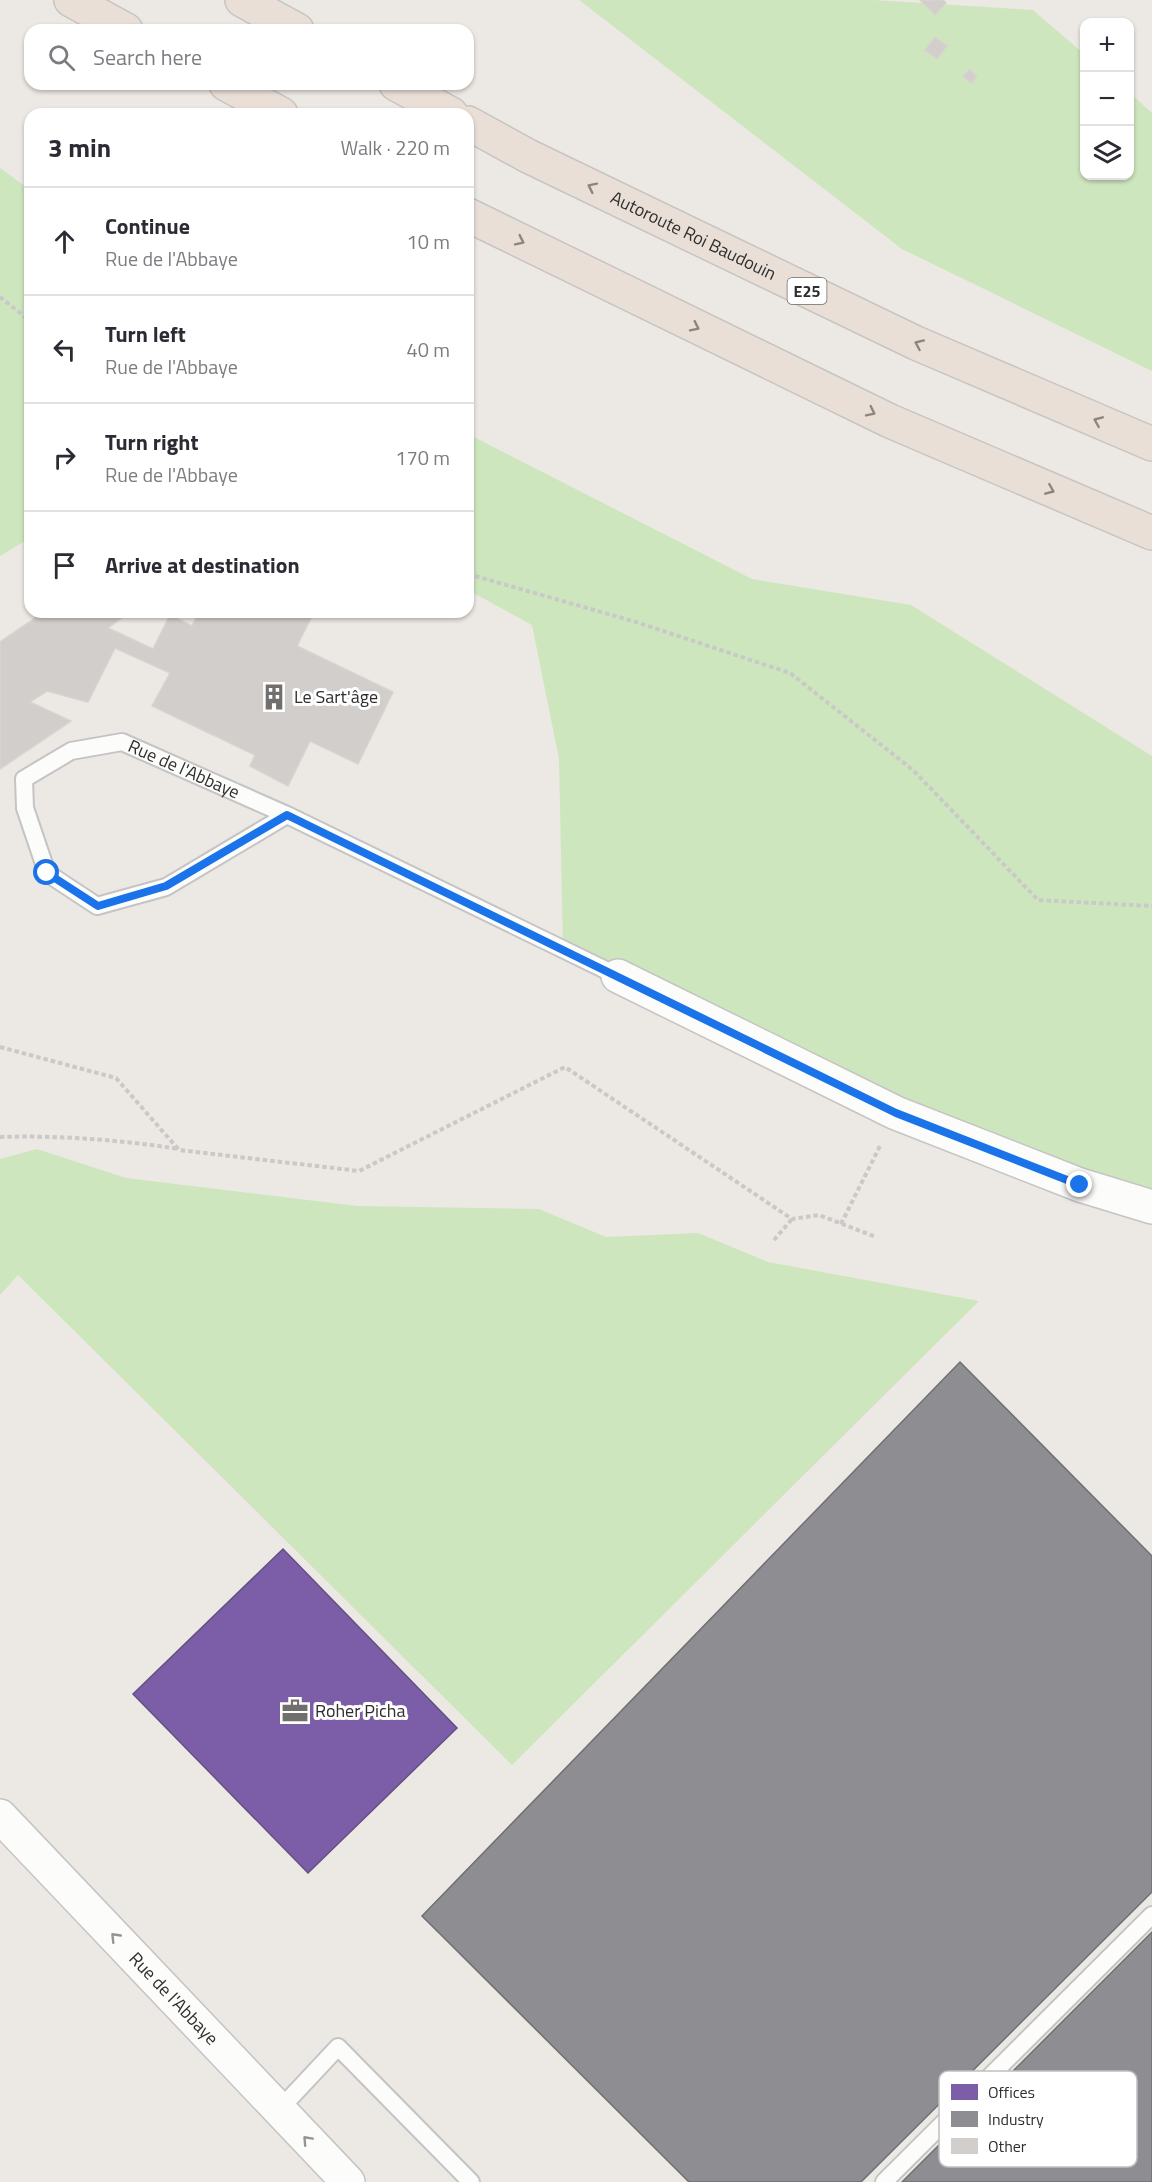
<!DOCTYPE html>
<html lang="en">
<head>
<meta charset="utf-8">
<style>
  body { margin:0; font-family:"Titillium Web",sans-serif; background:#f2f2f3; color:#2b2b33 }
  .controls { position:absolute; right:18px; top:18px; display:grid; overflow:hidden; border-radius:12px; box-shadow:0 2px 4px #0004 }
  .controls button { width:54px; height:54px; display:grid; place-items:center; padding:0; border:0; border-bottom:2px solid #e1e1e2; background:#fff; color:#2b2b33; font:30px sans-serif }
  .stop { position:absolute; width:18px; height:18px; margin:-14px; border:4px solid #1a73e8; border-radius:50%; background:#fff }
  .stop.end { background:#1a73e8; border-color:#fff; box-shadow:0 2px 6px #0008 }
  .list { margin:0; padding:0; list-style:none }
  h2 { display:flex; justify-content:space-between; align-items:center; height:78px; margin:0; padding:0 24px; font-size:26px }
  h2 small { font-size:20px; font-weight:400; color:#7c7c81 }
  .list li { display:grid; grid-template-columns:39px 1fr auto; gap:18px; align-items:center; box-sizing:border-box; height:108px; padding:0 24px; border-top:2px solid #e1e1e2 }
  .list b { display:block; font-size:22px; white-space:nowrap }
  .list p { margin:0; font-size:20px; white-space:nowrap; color:#7c7c81 }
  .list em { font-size:20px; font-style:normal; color:#7c7c81 }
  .icon { flex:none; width:33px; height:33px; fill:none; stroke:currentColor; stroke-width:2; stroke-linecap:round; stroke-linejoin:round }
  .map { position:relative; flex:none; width:1152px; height:2182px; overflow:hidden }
  .search { position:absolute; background:#fff; box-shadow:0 2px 4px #0004; left:24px; top:24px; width:450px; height:66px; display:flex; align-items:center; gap:15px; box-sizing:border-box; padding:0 21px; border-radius:18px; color:#7c7c81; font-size:22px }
  .panel { position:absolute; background:#fff; box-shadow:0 2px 4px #0004; left:24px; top:108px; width:450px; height:510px; border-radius:18px }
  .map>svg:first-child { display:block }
  .green { fill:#cee6be }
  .offices { fill:#7b5ea7; stroke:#645083; stroke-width:1.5 }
  .industry { fill:#8d8d92; stroke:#707074; stroke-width:1.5 }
  .building { fill:#d1cecb; stroke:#d7d4d0; stroke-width:1.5 }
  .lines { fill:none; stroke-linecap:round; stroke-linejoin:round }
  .service-casing { stroke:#c5c4c5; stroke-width:20 }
  .minor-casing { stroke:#c5c4c5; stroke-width:36 }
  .motorway-casing { stroke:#c6c5c4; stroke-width:36 }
  .path { stroke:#c9c9c8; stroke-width:4; stroke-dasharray:4.5 3; stroke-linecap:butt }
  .service { stroke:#fcfcfb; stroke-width:16 }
  .minor { stroke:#fcfcfb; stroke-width:33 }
  .motorway { stroke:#eadfd6; stroke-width:33 }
  .oneway { stroke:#8c8682 }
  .oneway2 { stroke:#959594 }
  .route { stroke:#1a73e8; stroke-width:8 }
  .labels { text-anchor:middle; stroke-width:6; stroke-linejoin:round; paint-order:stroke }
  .shield { fill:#fff; stroke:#6d6d6d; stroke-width:1.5 }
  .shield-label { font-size:16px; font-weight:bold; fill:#2e2e2e }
  .street-label { font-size:18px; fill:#2e2e2e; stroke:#fff }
  .poi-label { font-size:18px; fill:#2e2e2e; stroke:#fff; text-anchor:start }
  .key { fill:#fff; stroke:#c0c0c0; stroke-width:1.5 }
  .key-label { font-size:16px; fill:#2e2e2e }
</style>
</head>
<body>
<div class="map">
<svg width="1152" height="2182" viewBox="0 0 1152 2182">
  <rect width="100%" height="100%" fill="#ece8e4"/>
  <g class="green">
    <polygon points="579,0 874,0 1033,10 1084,54 1084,176 1130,176 1130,93 1152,113 1152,371 902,249"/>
    <polygon points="0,168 30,190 30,538 0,556"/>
    <polygon points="468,434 752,579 911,605 1152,756 1152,1207 1080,1185 563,949 559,759 532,625 468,590"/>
    <polygon points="37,1149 126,1178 357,1206 539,1209 606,1237 698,1233 768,1262 979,1301 512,1765 18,1275 0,1295 0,1159"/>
  </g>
  <polygon class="offices" points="283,1549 457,1728 308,1873 133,1694"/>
  <g class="industry">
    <polygon points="960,1362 1152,1556 1152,1892 861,2182 689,2182 422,1916"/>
    <polygon points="1152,1932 1152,2182 902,2182"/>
  </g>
  <g class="building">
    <polygon points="920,0 943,0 946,3 935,15"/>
    <polygon points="935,37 947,46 937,59 925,50"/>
    <polygon points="970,69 977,77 971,83 963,76"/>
    <polygon points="44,612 112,612 123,617 108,628 153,649 170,615 192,626 199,612 314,612 297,646 393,692 358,764 310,741 288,786 250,766 255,755 152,706 170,673 115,648 88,702 47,691 30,702 71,721 0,769 0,642"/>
  </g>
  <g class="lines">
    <g class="service-casing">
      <g id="service">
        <path id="s1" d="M287 815 166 887 97 906 47 873 25 808 24 779 71 751 122 742 287 815 618 976"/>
        <polyline points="279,2110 338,2047 471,2182"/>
        <polyline points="884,2182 1152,1915"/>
      </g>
    </g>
    <g class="minor-casing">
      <g id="minor">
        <polyline points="618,976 896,1113 1080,1185 1152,1207"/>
        <path id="s2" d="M0 1816 348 2182"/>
      </g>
    </g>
    <g class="motorway-casing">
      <g id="motorway">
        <polyline points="71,0 126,30"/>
        <polyline points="242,0 297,30"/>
        <polyline points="226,84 281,114"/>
        <polyline points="396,84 451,114"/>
        <path id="s3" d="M468 123 528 156 916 343 1152 444"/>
        <polyline points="468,215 890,421 1152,533"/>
      </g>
    </g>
    <g class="path">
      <polyline points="0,297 30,321"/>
      <polyline points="468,574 636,622 790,673 913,770 1038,900 1152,906"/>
      <polyline points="0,1047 116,1078 179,1150 359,1171 565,1067 792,1219 819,1215 876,1237"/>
      <path d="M0 1137C57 1135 122 1140 179 1149"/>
      <polyline points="841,1224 881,1144"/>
      <polyline points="774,1240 792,1219"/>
    </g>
    <use href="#service" class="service"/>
    <use href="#minor" class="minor"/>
    <use href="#motorway" class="motorway"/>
  </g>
  <defs><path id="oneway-chevron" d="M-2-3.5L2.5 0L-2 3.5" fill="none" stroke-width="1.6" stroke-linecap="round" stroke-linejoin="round" transform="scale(1.5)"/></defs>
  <g class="oneway">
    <use href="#oneway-chevron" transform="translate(592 187) rotate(-154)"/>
    <use href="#oneway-chevron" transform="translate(520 241) rotate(26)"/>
    <use href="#oneway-chevron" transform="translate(695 327) rotate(26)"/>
    <use href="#oneway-chevron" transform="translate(919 344) rotate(-156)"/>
    <use href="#oneway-chevron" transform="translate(871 412) rotate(26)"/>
    <use href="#oneway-chevron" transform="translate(1098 421) rotate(-157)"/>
    <use href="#oneway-chevron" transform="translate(1050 490) rotate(23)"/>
  </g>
  <g class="oneway2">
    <use href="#oneway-chevron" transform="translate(115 1937) rotate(-134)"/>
    <use href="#oneway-chevron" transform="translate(307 2140) rotate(-133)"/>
  </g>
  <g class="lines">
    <polyline class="route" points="47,873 98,906 166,886 287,815 896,1113 1080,1185"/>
  </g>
  <defs>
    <g id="building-bare" transform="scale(2.07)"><path d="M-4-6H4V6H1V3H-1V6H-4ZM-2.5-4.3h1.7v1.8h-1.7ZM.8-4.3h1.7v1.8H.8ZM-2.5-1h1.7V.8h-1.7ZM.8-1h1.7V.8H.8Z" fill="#706f6e" stroke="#fff" stroke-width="2.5" paint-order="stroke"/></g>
    <g id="office-bare" transform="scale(2.07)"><path d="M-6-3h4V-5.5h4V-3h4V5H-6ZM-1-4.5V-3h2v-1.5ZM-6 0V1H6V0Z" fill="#706f6e" stroke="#fff" stroke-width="2.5" paint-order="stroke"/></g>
  </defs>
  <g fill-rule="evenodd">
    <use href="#building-bare" x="274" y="697"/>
    <use href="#office-bare" x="295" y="1711"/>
  </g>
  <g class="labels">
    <rect class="shield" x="787.5" y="278" width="39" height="26" rx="4.5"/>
    <g class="shield-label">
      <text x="807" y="297">E25</text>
    </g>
    <g class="street-label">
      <text dy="6" stroke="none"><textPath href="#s3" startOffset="252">Autoroute Roi Baudouin</textPath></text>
      <text dy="6" stroke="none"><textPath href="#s1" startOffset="544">Rue de l'Abbaye</textPath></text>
      <text dy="6" stroke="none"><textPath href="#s2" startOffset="252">Rue de l'Abbaye</textPath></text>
    </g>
    <g class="poi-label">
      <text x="294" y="703">Le Sart'âge</text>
      <text x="315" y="1717">Roher Picha</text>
    </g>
  </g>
  <rect x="939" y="2071" width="198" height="96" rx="9" class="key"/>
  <rect x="951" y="2084" width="27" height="16" fill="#7b5ea7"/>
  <rect x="951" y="2111" width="27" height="16" fill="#8d8d92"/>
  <rect x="951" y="2138" width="27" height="16" fill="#d1cecb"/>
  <g class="key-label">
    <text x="988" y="2098">Offices</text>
    <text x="988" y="2125">Industry</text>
    <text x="988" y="2152">Other</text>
  </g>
</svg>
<div class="controls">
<button>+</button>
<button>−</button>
<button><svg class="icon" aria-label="layers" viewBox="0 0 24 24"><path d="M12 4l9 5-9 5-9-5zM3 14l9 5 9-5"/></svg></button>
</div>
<div class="stop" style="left:47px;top:873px"></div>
<div class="stop end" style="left:1080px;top:1185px"></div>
<div class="search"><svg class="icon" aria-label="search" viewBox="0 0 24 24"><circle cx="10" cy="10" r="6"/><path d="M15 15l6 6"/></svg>Search here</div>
<section class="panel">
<h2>3 min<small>Walk · 220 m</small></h2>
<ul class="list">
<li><svg class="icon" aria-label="ahead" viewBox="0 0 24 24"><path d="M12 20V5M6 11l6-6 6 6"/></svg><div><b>Continue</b><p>Rue de l'Abbaye</p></div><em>10 m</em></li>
<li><svg class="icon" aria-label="left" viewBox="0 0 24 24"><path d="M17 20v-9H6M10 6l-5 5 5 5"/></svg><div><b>Turn left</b><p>Rue de l'Abbaye</p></div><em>40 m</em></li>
<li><svg class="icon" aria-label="right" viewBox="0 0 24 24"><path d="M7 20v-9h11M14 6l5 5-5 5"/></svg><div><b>Turn right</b><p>Rue de l'Abbaye</p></div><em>170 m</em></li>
<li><svg class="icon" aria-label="arrive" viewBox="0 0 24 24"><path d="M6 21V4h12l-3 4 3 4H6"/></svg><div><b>Arrive at destination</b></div></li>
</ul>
</section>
</div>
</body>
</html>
